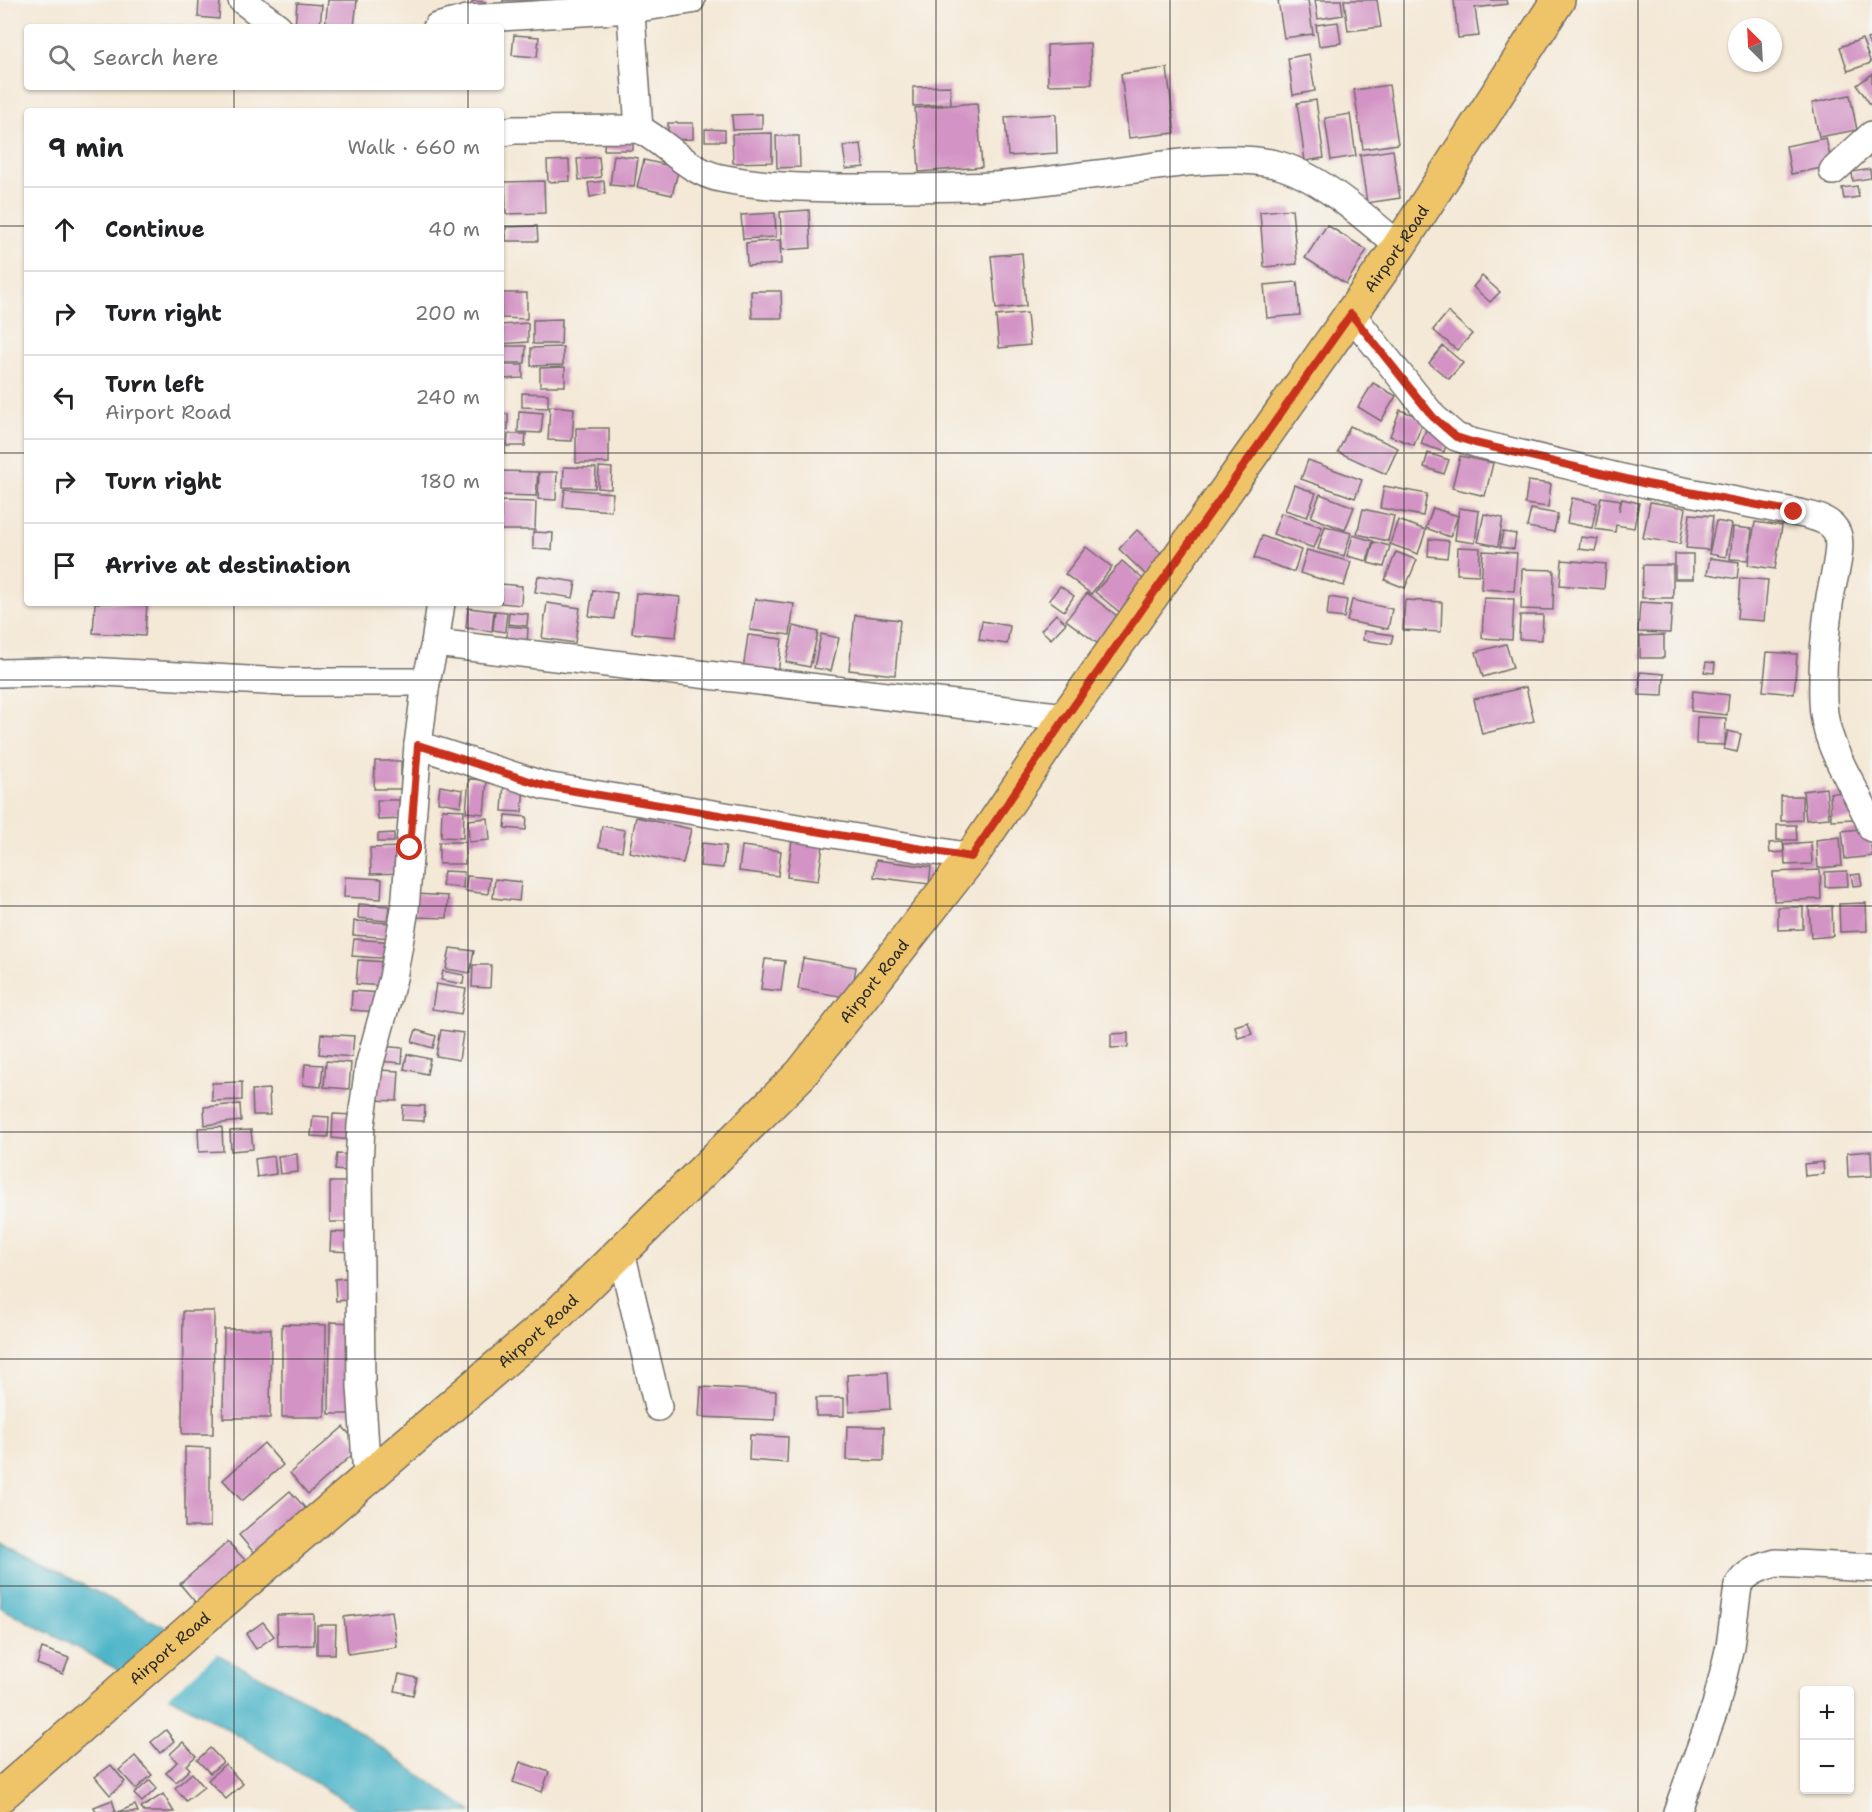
<!DOCTYPE html>
<html lang="en">
<head>
<meta charset="utf-8">
<style>
  body { margin:0; font-family:"Shantell Sans",sans-serif; background:#f6f6f6; color:#202124 }
  .controls { position:absolute; right:18px; bottom:18px; display:grid; overflow:hidden; border-radius:6px; box-shadow:0 2px 4px #0004 }
  .controls button { width:54px; height:54px; display:grid; place-items:center; padding:0; border:0; border-bottom:2px solid #e0e0e0; background:#fff; color:#202124; font:30px sans-serif }
  .compass { position:absolute; left:1728px; top:18px; width:54px; height:54px; border-radius:50%; background:#fff; box-shadow:0 2px 4px #0004; rotate:336deg }
  .stop { position:absolute; width:18px; height:18px; margin:-14px; border:4px solid #c8321e; border-radius:50%; background:#fff }
  .stop.end { background:#c8321e; border-color:#fff; box-shadow:0 2px 6px #0008 }
  .list { margin:0; padding:0; list-style:none }
  h2 { display:flex; justify-content:space-between; align-items:center; height:78px; margin:0; padding:0 24px; font-size:26px }
  h2 small { font-size:20px; font-weight:400; color:#757577 }
  .list li { display:grid; grid-template-columns:39px 1fr auto; gap:18px; align-items:center; box-sizing:border-box; height:84px; padding:0 24px; border-top:2px solid #e0e0e0 }
  .list b { display:block; font-size:22px; white-space:nowrap }
  .list p { margin:0; font-size:20px; white-space:nowrap; color:#757577 }
  .list em { font-size:20px; font-style:normal; color:#757577 }
  .icon { flex:none; width:33px; height:33px; fill:none; stroke:currentColor; stroke-width:2; stroke-linecap:round; stroke-linejoin:round }
  .map { position:relative; flex:none; width:1872px; height:1812px; overflow:hidden }
  .search { position:absolute; background:#fff; box-shadow:0 2px 4px #0004; left:24px; top:24px; width:480px; height:66px; display:flex; align-items:center; gap:15px; box-sizing:border-box; padding:0 21px; border-radius:6px; color:#757577; font-size:22px }
  .panel { position:absolute; background:#fff; box-shadow:0 2px 4px #0004; left:24px; top:108px; width:480px; height:498px; border-radius:6px }
  .map>svg:first-child { display:block }
  .water { fill:#49b3c7; stroke:#3a6f79; stroke-width:1.5 }
  .pier { fill:#f4e8d6 }
  .building { fill:#d393c4 }
  .lines { fill:none; stroke-linecap:round; stroke-linejoin:round }
  .minor-casing { stroke:#716d67; stroke-width:30 }
  .major-casing { stroke:#716d67; stroke-width:36 }
  .minor { stroke:#fff; stroke-width:27 }
  .major { stroke:#efc469; stroke-width:33 }
  .route { stroke:#c8321e; stroke-width:8 }
  .grid { fill:none; stroke:#2b2b2b; stroke-width:1.5; stroke-opacity:0.55 }
  .labels { text-anchor:middle; stroke-width:6; stroke-linejoin:round; paint-order:stroke }
  .street-label { font-size:16px; fill:#2b2b2b; stroke:#f6f6f2 }
</style>
</head>
<body>
<div class="map">
<svg width="1872" height="1812" viewBox="0 0 1872 1812">
  <rect width="100%" height="100%" fill="#f6f6f2"/>
  <filter id="ink" filterUnits="userSpaceOnUse"><feTurbulence type="fractalNoise" baseFrequency=".0167" numOctaves="2"/><feDisplacementMap in="SourceGraphic" scale="12" xChannelSelector="R" yChannelSelector="G"/><feConvolveMatrix kernelMatrix="1 2 1 2 8 2 1 2 1" color-interpolation-filters="sRGB"/></filter>
  <filter id="wash" filterUnits="userSpaceOnUse"><feTurbulence type="fractalNoise" baseFrequency=".008" numOctaves="4" result="noise"/><feDisplacementMap in="SourceGraphic" scale="24" xChannelSelector="R" yChannelSelector="G"/><feGaussianBlur stdDeviation="1.35" result="paint"/><feColorMatrix in="noise" values="0 0 0 0 0 0 0 0 0 0 0 0 0 0 0 0 0 1.4 0 .05"/><feComposite in="paint" operator="in"/></filter>
  <g filter="url(#wash)">
    <rect width="100%" height="100%" fill="#f4e8d6"/>
    <polygon class="water" points="0,1542 335,1715 472,1812 363,1812 211,1719 0,1607"/>
    <polygon class="pier" points="171,1627 219,1652 166,1699 119,1675"/>
    <g id="blocks">
      <g class="building">
        <polygon points="199,0 220,0 219,19 198,17"/>
        <polygon points="328,0 357,0 354,27 325,27"/>
        <polygon points="503,0 538,0 537,9 503,7"/>
        <polygon points="1278,0 1308,0 1313,34 1284,38"/>
        <polygon points="1315,0 1341,0 1343,15 1318,19"/>
        <polygon points="1344,0 1377,0 1381,27 1348,31"/>
        <polygon points="1454,0 1506,0 1507,4 1475,8 1479,36 1458,38"/>
        <polygon points="472,1 486,2 485,12 472,11"/>
        <polygon points="297,3 322,5 320,27 295,27"/>
        <polygon points="1338,22 1341,43 1319,46 1316,25"/>
        <polygon points="514,35 539,37 537,57 512,55"/>
        <polygon points="1872,37 1872,52 1867,39"/>
        <polygon points="1862,39 1871,63 1848,71 1840,47"/>
        <polygon points="1090,43 1092,84 1048,85 1047,45"/>
        <polygon points="1309,54 1315,91 1293,95 1288,58"/>
        <polygon points="1167,68 1175,133 1129,138 1121,74"/>
        <polygon points="1872,74 1872,107 1857,85"/>
        <polygon points="1389,85 1398,144 1363,149 1354,90"/>
        <polygon points="950,86 951,104 913,106 913,87"/>
        <polygon points="1850,95 1857,130 1819,137 1812,103"/>
        <polygon points="1316,100 1324,158 1305,161 1297,103"/>
        <polygon points="977,103 982,167 919,172 915,108"/>
        <polygon points="762,114 762,129 733,130 732,115"/>
        <polygon points="1056,114 1057,153 1008,156 1005,117"/>
        <polygon points="1350,114 1356,156 1331,160 1325,118"/>
        <polygon points="668,123 693,123 693,139 668,140"/>
        <polygon points="705,129 725,130 725,141 705,141"/>
        <polygon points="605,132 633,133 633,150 604,150"/>
        <polygon points="772,133 772,162 733,163 732,134"/>
        <polygon points="776,136 799,136 800,167 777,168"/>
        <polygon points="1826,138 1832,166 1791,174 1786,146"/>
        <polygon points="861,144 864,167 846,169 843,146"/>
        <polygon points="1393,150 1400,198 1367,203 1360,155"/>
        <polygon points="614,155 638,158 634,187 610,185"/>
        <polygon points="599,157 601,177 579,180 577,159"/>
        <polygon points="569,160 570,181 548,182 547,161"/>
        <polygon points="644,160 679,168 672,195 637,187"/>
        <polygon points="1870,169 1871,178 1853,181 1852,172"/>
        <polygon points="544,181 545,213 506,214 505,182"/>
        <polygon points="604,181 605,194 590,197 588,183"/>
        <polygon points="1857,186 1859,197 1844,199 1842,188"/>
        <polygon points="1292,209 1297,264 1264,267 1260,212"/>
        <polygon points="809,210 811,248 782,250 780,212"/>
        <polygon points="775,213 776,237 743,239 741,215"/>
        <polygon points="1327,225 1367,250 1346,284 1305,258"/>
        <polygon points="537,226 538,241 506,241 506,227"/>
        <polygon points="780,240 781,264 747,266 746,243"/>
        <polygon points="1022,253 1026,306 996,309 991,256"/>
        <polygon points="1482,276 1500,292 1490,302 1473,287"/>
        <polygon points="1297,282 1300,315 1267,318 1264,285"/>
        <polygon points="751,291 781,291 782,318 752,318"/>
        <polygon points="501,293 527,293 527,319 501,318"/>
        <polygon points="1448,312 1472,334 1457,350 1433,330"/>
        <polygon points="1027,313 1030,345 999,348 996,316"/>
        <polygon points="562,319 561,344 533,344 533,320"/>
        <polygon points="528,323 528,342 501,344 501,325"/>
        <polygon points="501,346 526,346 525,363 501,363"/>
        <polygon points="1443,346 1463,363 1449,379 1429,363"/>
        <polygon points="563,347 563,365 531,366 531,348"/>
        <polygon points="501,365 523,365 523,378 501,379"/>
        <polygon points="565,367 565,386 540,386 540,368"/>
        <polygon points="1373,383 1396,396 1381,421 1358,407"/>
        <polygon points="522,393 548,394 548,408 522,407"/>
        <polygon points="550,406 574,408 572,441 548,440"/>
        <polygon points="1400,410 1424,419 1414,445 1390,436"/>
        <polygon points="519,411 543,413 541,433 518,432"/>
        <rect x="501" y="414" width="7" height="16"/>
        <polygon points="1350,426 1398,448 1386,474 1338,452"/>
        <polygon points="1427,427 1449,435 1444,452 1421,444"/>
        <rect x="576" y="428" width="33" height="35"/>
        <rect x="501" y="433" width="4" height="19"/>
        <polygon points="508,434 526,434 525,446 507,446"/>
        <polygon points="1428,453 1449,460 1444,474 1424,467"/>
        <polygon points="1460,456 1493,463 1485,496 1452,488"/>
        <polygon points="1308,460 1362,480 1355,498 1301,479"/>
        <polygon points="564,467 596,468 595,488 563,487"/>
        <polygon points="599,467 612,468 611,489 598,488"/>
        <polygon points="501,471 538,472 536,496 501,495"/>
        <polygon points="539,472 557,472 556,500 538,499"/>
        <polygon points="1528,481 1551,484 1548,507 1525,504"/>
        <polygon points="1294,485 1316,493 1307,517 1285,510"/>
        <polygon points="1384,486 1427,494 1423,516 1380,508"/>
        <polygon points="565,489 613,493 611,511 563,507"/>
        <polygon points="1320,494 1354,507 1345,530 1311,517"/>
        <polygon points="1601,497 1621,500 1619,511 1622,499 1639,503 1634,528 1616,525 1615,532 1595,529"/>
        <polygon points="1572,498 1597,503 1592,528 1567,523"/>
        <polygon points="501,501 536,502 535,530 501,530"/>
        <polygon points="1650,502 1686,508 1680,544 1643,538"/>
        <polygon points="1433,508 1458,516 1450,537 1426,528"/>
        <polygon points="1459,508 1479,511 1475,543 1455,540"/>
        <polygon points="1363,509 1394,516 1388,541 1357,534"/>
        <polygon points="1531,509 1558,514 1554,532 1527,527"/>
        <polygon points="1281,513 1322,527 1314,548 1273,534"/>
        <polygon points="1484,514 1503,518 1498,546 1478,542"/>
        <polygon points="1690,514 1713,516 1709,550 1686,548"/>
        <polygon points="1398,520 1426,530 1418,554 1390,544"/>
        <polygon points="1716,521 1732,524 1726,557 1709,554"/>
        <polygon points="1755,522 1782,526 1775,569 1748,565"/>
        <polygon points="1325,526 1351,533 1344,556 1318,549"/>
        <polygon points="1733,527 1752,529 1749,560 1730,559"/>
        <polygon points="1137,530 1164,556 1146,575 1119,549"/>
        <polygon points="533,532 553,533 552,550 533,549"/>
        <polygon points="1503,532 1516,534 1514,549 1500,547"/>
        <polygon points="1353,535 1373,541 1367,561 1347,556"/>
        <polygon points="1262,536 1301,550 1294,572 1254,558"/>
        <polygon points="1581,537 1598,539 1595,551 1579,549"/>
        <polygon points="1429,539 1449,541 1447,558 1428,556"/>
        <polygon points="1374,542 1390,546 1384,567 1368,563"/>
        <polygon points="1086,547 1112,567 1091,594 1065,574"/>
        <polygon points="1458,547 1480,548 1479,575 1457,574"/>
        <polygon points="1307,550 1351,562 1344,586 1300,573"/>
        <polygon points="1483,551 1517,553 1514,591 1481,589"/>
        <polygon points="1396,552 1417,560 1405,588 1385,580"/>
        <rect x="1675" y="554" width="18" height="25"/>
        <polygon points="1710,558 1739,562 1737,579 1707,574"/>
        <polygon points="1562,560 1606,564 1604,589 1560,585"/>
        <polygon points="1122,561 1150,585 1123,615 1095,592"/>
        <polygon points="1643,565 1673,565 1673,598 1642,598"/>
        <polygon points="1522,569 1554,570 1553,610 1521,609"/>
        <polygon points="538,576 576,582 573,598 535,592"/>
        <polygon points="1740,578 1768,580 1764,621 1737,619"/>
        <polygon points="501,584 522,586 521,605 501,603"/>
        <polygon points="1060,586 1074,596 1064,611 1049,600"/>
        <polygon points="593,590 617,593 614,619 589,616"/>
        <polygon points="636,593 680,597 676,637 632,633"/>
        <polygon points="1087,593 1125,622 1105,649 1066,620"/>
        <polygon points="1329,597 1347,600 1344,618 1327,616"/>
        <polygon points="1484,598 1514,599 1512,640 1482,638"/>
        <polygon points="755,599 794,604 790,635 750,630"/>
        <polygon points="1352,600 1392,609 1388,629 1347,621"/>
        <polygon points="1405,600 1442,602 1441,632 1403,630"/>
        <polygon points="1640,602 1672,604 1670,633 1638,632"/>
        <polygon points="95,603 147,603 145,636 93,633"/>
        <polygon points="547,603 580,608 575,643 542,638"/>
        <polygon points="468,608 494,611 492,631 466,628"/>
        <polygon points="495,611 507,612 505,632 493,630"/>
        <polygon points="509,612 528,614 527,626 508,624"/>
        <polygon points="1056,614 1066,623 1051,639 1041,630"/>
        <polygon points="855,615 900,620 895,675 849,670"/>
        <polygon points="1520,615 1543,615 1542,640 1519,639"/>
        <polygon points="982,621 1010,626 1007,644 979,640"/>
        <polygon points="508,626 528,628 527,645 506,643"/>
        <polygon points="794,626 818,632 810,667 786,662"/>
        <polygon points="1364,631 1393,635 1391,644 1363,640"/>
        <polygon points="821,634 839,638 831,671 814,668"/>
        <polygon points="748,635 782,639 778,674 743,670"/>
        <polygon points="1664,635 1664,658 1640,658 1640,636"/>
        <polygon points="1506,644 1513,668 1483,677 1476,652"/>
        <polygon points="1767,652 1797,654 1794,694 1763,691"/>
        <polygon points="1706,662 1715,663 1714,673 1704,672"/>
        <polygon points="1640,672 1664,674 1663,696 1639,695"/>
        <polygon points="1526,687 1534,721 1482,734 1474,699"/>
        <polygon points="1693,691 1729,695 1727,715 1691,711"/>
        <polygon points="1697,717 1726,718 1725,745 1696,744"/>
        <polygon points="1728,731 1741,734 1737,752 1724,749"/>
        <polygon points="375,761 401,761 401,789 374,789"/>
        <polygon points="469,779 487,780 484,814 466,812"/>
        <polygon points="504,783 524,784 522,812 502,811"/>
        <polygon points="440,786 463,790 461,806 438,802"/>
        <polygon points="1826,788 1829,818 1806,820 1803,791"/>
        <polygon points="1853,792 1855,819 1831,820 1830,793"/>
        <polygon points="1781,796 1802,796 1802,820 1781,821"/>
        <polygon points="377,800 405,800 405,819 378,820"/>
        <polygon points="442,809 464,810 463,838 441,837"/>
        <polygon points="506,815 527,817 526,830 505,828"/>
        <polygon points="636,817 691,829 683,863 629,852"/>
        <polygon points="488,818 490,840 469,842 468,820"/>
        <polygon points="1777,825 1796,825 1797,840 1777,840"/>
        <polygon points="602,826 625,830 622,851 599,847"/>
        <polygon points="1869,828 1872,856 1845,859 1842,831"/>
        <polygon points="394,833 394,842 378,842 378,834"/>
        <polygon points="1840,837 1842,866 1818,868 1816,840"/>
        <polygon points="792,840 823,845 818,881 787,877"/>
        <rect x="439" y="842" width="26" height="22"/>
        <polygon points="1783,842 1784,852 1770,853 1769,843"/>
        <polygon points="1811,842 1812,864 1785,865 1784,844"/>
        <polygon points="702,843 726,846 723,868 700,866"/>
        <polygon points="742,846 781,851 778,876 739,871"/>
        <polygon points="402,847 403,873 371,874 370,848"/>
        <polygon points="876,860 931,867 929,884 874,877"/>
        <polygon points="1820,870 1821,899 1774,901 1773,872"/>
        <polygon points="444,871 464,872 463,888 442,886"/>
        <polygon points="1847,871 1848,886 1825,887 1825,872"/>
        <polygon points="1860,874 1862,885 1853,886 1851,875"/>
        <polygon points="467,876 490,878 488,894 465,891"/>
        <polygon points="345,877 382,879 381,899 344,897"/>
        <polygon points="495,879 521,882 519,901 493,898"/>
        <polygon points="416,894 448,896 447,918 415,917"/>
        <polygon points="1866,903 1867,931 1840,932 1839,904"/>
        <polygon points="359,904 389,906 387,921 358,918"/>
        <polygon points="1832,906 1833,936 1811,938 1809,907"/>
        <polygon points="1778,907 1803,907 1803,929 1778,930"/>
        <polygon points="354,921 392,923 391,938 353,935"/>
        <polygon points="354,939 394,942 393,959 352,956"/>
        <polygon points="450,948 474,951 470,973 446,969"/>
        <polygon points="803,958 856,967 851,998 798,989"/>
        <polygon points="765,959 785,961 781,991 761,989"/>
        <polygon points="358,960 386,962 384,986 356,984"/>
        <polygon points="473,965 491,965 490,988 472,987"/>
        <polygon points="443,971 464,975 463,984 441,980"/>
        <polygon points="436,984 466,989 461,1014 432,1009"/>
        <polygon points="352,991 380,993 378,1012 351,1010"/>
        <polygon points="1248,1022 1252,1034 1238,1038 1235,1026"/>
        <polygon points="416,1030 436,1036 433,1048 412,1042"/>
        <polygon points="441,1030 463,1033 459,1060 436,1056"/>
        <polygon points="1128,1033 1128,1047 1111,1048 1111,1034"/>
        <polygon points="321,1034 354,1036 352,1057 319,1054"/>
        <polygon points="379,1046 403,1048 402,1063 378,1061"/>
        <polygon points="407,1054 430,1059 427,1074 404,1069"/>
        <polygon points="326,1061 351,1063 349,1089 324,1087"/>
        <polygon points="305,1064 323,1065 321,1087 303,1085"/>
        <polygon points="377,1070 399,1071 397,1101 374,1100"/>
        <polygon points="242,1082 242,1100 212,1101 212,1083"/>
        <polygon points="269,1089 270,1115 253,1115 252,1090"/>
        <polygon points="240,1104 241,1121 205,1125 204,1107"/>
        <polygon points="403,1105 425,1106 424,1121 402,1120"/>
        <polygon points="333,1114 352,1115 351,1140 332,1138"/>
        <polygon points="313,1116 329,1117 328,1137 311,1136"/>
        <polygon points="222,1127 223,1151 199,1152 198,1128"/>
        <polygon points="251,1130 253,1149 231,1151 230,1131"/>
        <polygon points="1871,1151 1872,1176 1848,1177 1847,1153"/>
        <polygon points="297,1154 298,1172 280,1174 278,1156"/>
        <polygon points="337,1154 357,1155 356,1172 335,1170"/>
        <polygon points="274,1156 276,1174 257,1177 255,1159"/>
        <polygon points="1823,1162 1824,1174 1805,1176 1804,1164"/>
        <polygon points="330,1182 347,1182 348,1222 330,1222"/>
        <polygon points="331,1232 354,1233 353,1252 330,1251"/>
        <polygon points="346,1278 347,1300 336,1301 335,1279"/>
        <polygon points="183,1311 214,1311 213,1434 182,1434"/>
        <polygon points="330,1322 355,1323 355,1414 329,1414"/>
        <polygon points="282,1324 326,1325 325,1417 282,1417"/>
        <polygon points="224,1329 271,1329 270,1418 223,1418"/>
        <polygon points="888,1372 890,1409 849,1412 847,1375"/>
        <polygon points="701,1387 776,1391 775,1420 699,1417"/>
        <rect x="816" y="1398" width="28" height="18"/>
        <polygon points="847,1426 884,1427 884,1461 846,1460"/>
        <polygon points="343,1427 361,1447 308,1494 290,1473"/>
        <polygon points="750,1435 788,1437 787,1463 749,1460"/>
        <polygon points="264,1443 283,1465 242,1501 223,1480"/>
        <polygon points="185,1447 210,1448 210,1527 185,1527"/>
        <polygon points="290,1491 307,1510 256,1555 239,1535"/>
        <polygon points="228,1542 245,1560 196,1603 180,1584"/>
        <polygon points="392,1611 397,1647 348,1654 344,1617"/>
        <polygon points="314,1614 314,1645 278,1646 277,1615"/>
        <polygon points="263,1622 274,1636 256,1649 246,1634"/>
        <polygon points="317,1625 336,1625 335,1654 317,1654"/>
        <polygon points="42,1648 69,1658 63,1674 37,1664"/>
        <polygon points="399,1674 417,1678 413,1695 395,1691"/>
        <polygon points="166,1730 174,1741 160,1753 151,1742"/>
        <polygon points="183,1742 196,1756 186,1765 190,1769 176,1782 166,1773 177,1762 170,1754"/>
        <polygon points="210,1748 223,1762 210,1773 197,1760"/>
        <polygon points="135,1756 152,1775 136,1789 119,1770"/>
        <polygon points="520,1762 549,1772 542,1792 513,1782"/>
        <polygon points="225,1764 243,1784 226,1799 208,1780"/>
        <polygon points="111,1765 125,1782 110,1795 95,1777"/>
        <polygon points="192,1773 204,1787 186,1801 175,1788"/>
        <polygon points="150,1780 157,1788 142,1802 134,1794"/>
        <polygon points="163,1794 174,1812 144,1812 141,1808"/>
        <polygon points="112,1800 116,1812 96,1812 94,1807"/>
        <polygon points="135,1805 138,1812 118,1812"/>
      </g>
    </g>
  </g>
  <g filter="url(#ink)">
    <use href="#blocks" fill-opacity="0" stroke="#716d67" stroke-width="1.5"/>
    <g class="lines">
      <g class="minor-casing">
        <g id="minor">
          <polyline points="242,0 278,27"/>
          <polyline points="630,0 639,129"/>
          <polyline points="437,27 467,19 631,9 691,0"/>
          <path d="M501 133 513 130 639 129C667 143 687 171 720 178 769 188 819 188 869 188 910 188 950 188 991 186 1024 184 1057 179 1090 175 1148 169 1217 152 1275 164 1317 174 1366 218 1399 246"/>
          <polyline points="1833,171 1872,135"/>
          <path d="M1351 314 1433 417 1456 437 1475 443 1647 484 1794 512C1808 515 1831 518 1837 533 1843 548 1833 580 1830 597 1825 631 1822 667 1823 701 1824 749 1856 785 1872 828"/>
          <polyline points="435,643 1066,717"/>
          <polyline points="0,673 88,671 283,682 426,682"/>
          <polyline points="418,745 545,786 971,857"/>
          <polyline points="621,1252 658,1407"/>
          <polyline points="367,1477 361,1386 359,1165 361,1125 369,1066 393,978 405,909 418,745 426,682 435,643 441,603"/>
          <path d="M1677 1812 1716 1705 1730 1646 1738 1586C1746 1572 1761 1567 1776 1563L1872 1568"/>
        </g>
      </g>
      <g class="major-casing">
        <g id="major">
          <path id="s1" d="M0 1796 198 1623 554 1318 801 1074 971 857 1066 717 1399 246 1558 0"/>
        </g>
      </g>
      <use href="#minor" class="minor"/>
      <use href="#major" class="major"/>
    </g>
  </g>
  <g class="lines" filter="url(#ink)">
    <polyline class="route" points="410,848 418,745 545,786 971,857 1066,717 1351,314 1433,417 1456,437 1475,443 1647,484 1794,512"/>
  </g>
  <path class="grid" d="M234 0V27M468 0V27M702 0V1812M936 0V1812M1170 0V1812M1404 0V1812M1638 0V1812M234 87V111M468 87V111M0 226H27M501 226H1872M0 453H27M501 453H1872M234 603V1812M468 603V1812M0 680H1872M0 906H1872M0 1132H1872M0 1359H1872M0 1586H1872"/>
  <g class="labels">
    <g class="street-label">
      <text dy="6" stroke="none"><textPath href="#s1" startOffset="2097">Airport Road</textPath></text>
      <text dy="6" stroke="none"><textPath href="#s1" startOffset="1197">Airport Road</textPath></text>
      <text dy="6" stroke="none"><textPath href="#s1" startOffset="711">Airport Road</textPath></text>
      <text dy="6" stroke="none"><textPath href="#s1" startOffset="225">Airport Road</textPath></text>
    </g>
  </g>
</svg>
<div class="controls">
<button>+</button>
<button>−</button>
</div>
<svg class="compass" viewBox="-18 -18 36 36"><path d="M0-13l5 13h-10z" fill="#e53935"/><path d="M0 13l5-13h-10z" fill="#757577"/></svg>
<div class="stop" style="left:410px;top:848px"></div>
<div class="stop end" style="left:1794px;top:512px"></div>
<div class="search"><svg class="icon" aria-label="search" viewBox="0 0 24 24"><circle cx="10" cy="10" r="6"/><path d="M15 15l6 6"/></svg>Search here</div>
<section class="panel">
<h2>9 min<small>Walk · 660 m</small></h2>
<ul class="list">
<li><svg class="icon" aria-label="ahead" viewBox="0 0 24 24"><path d="M12 20V5M6 11l6-6 6 6"/></svg><div><b>Continue</b></div><em>40 m</em></li>
<li><svg class="icon" aria-label="right" viewBox="0 0 24 24"><path d="M7 20v-9h11M14 6l5 5-5 5"/></svg><div><b>Turn right</b></div><em>200 m</em></li>
<li><svg class="icon" aria-label="left" viewBox="0 0 24 24"><path d="M17 20v-9H6M10 6l-5 5 5 5"/></svg><div><b>Turn left</b><p>Airport Road</p></div><em>240 m</em></li>
<li><svg class="icon" aria-label="right" viewBox="0 0 24 24"><path d="M7 20v-9h11M14 6l5 5-5 5"/></svg><div><b>Turn right</b></div><em>180 m</em></li>
<li><svg class="icon" aria-label="arrive" viewBox="0 0 24 24"><path d="M6 21V4h12l-3 4 3 4H6"/></svg><div><b>Arrive at destination</b></div></li>
</ul>
</section>
</div>
</body>
</html>
